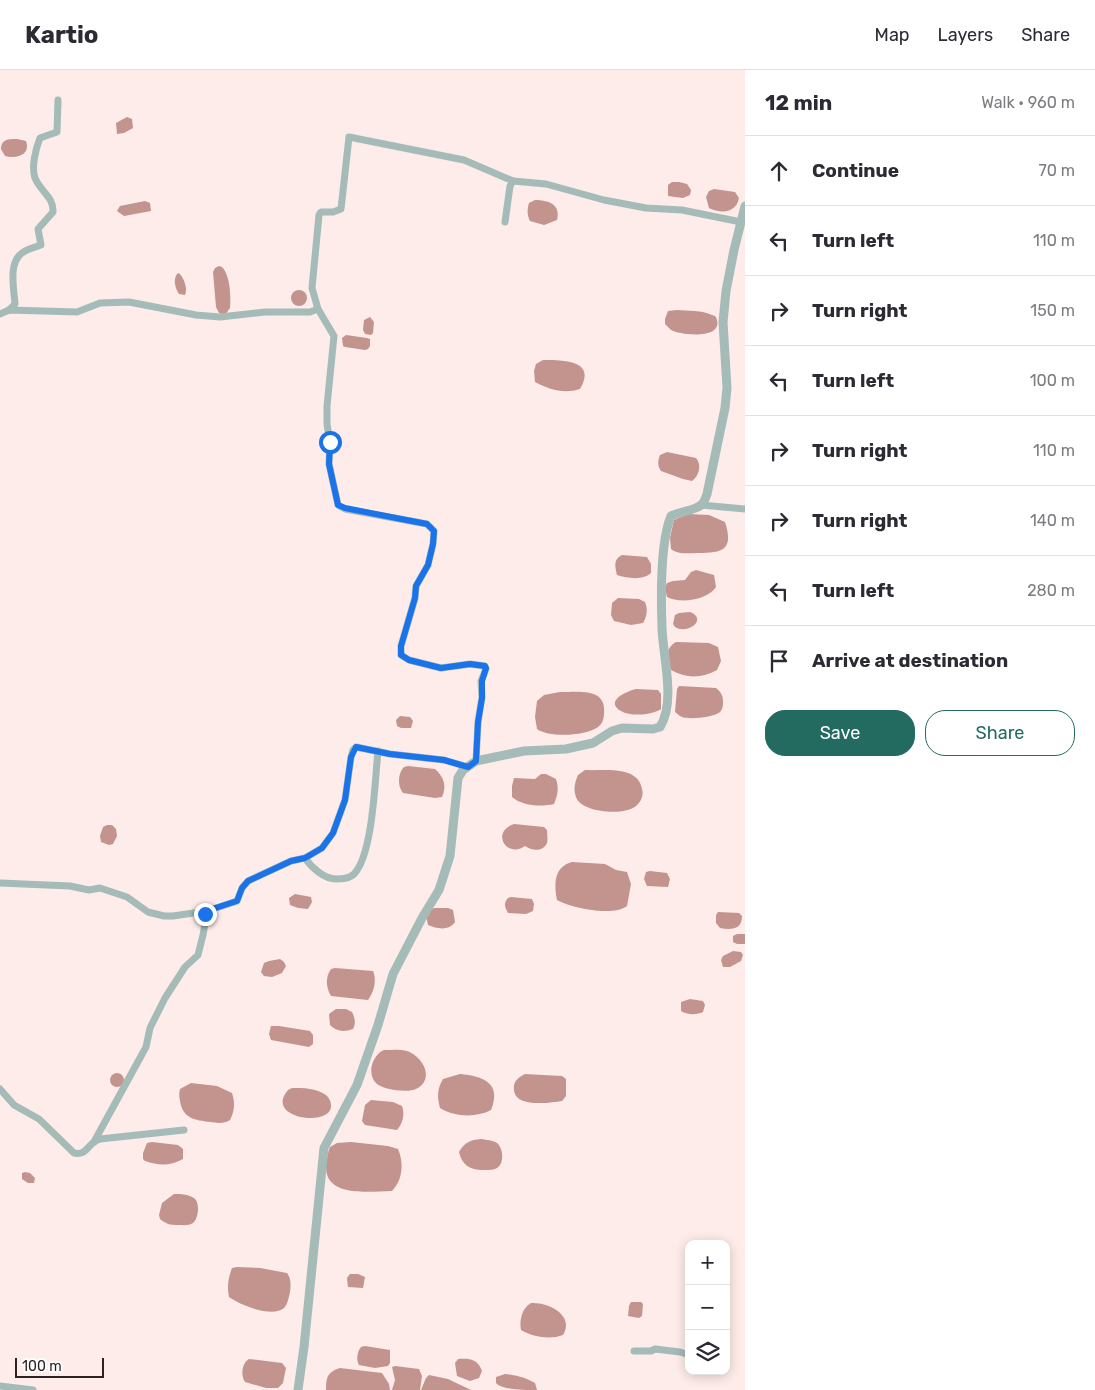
<!DOCTYPE html>
<html lang="en">
<head>
<meta charset="utf-8">
<style>
  body { margin:0; font-family:Rubik,sans-serif; background:#f7f7f7; color:#2b2b33 }
  .controls { position:absolute; right:15px; bottom:15px; display:grid; overflow:hidden; border-radius:10px; box-shadow:0 2px 12px #0003 }
  .controls button { width:45px; height:45px; display:grid; place-items:center; padding:0; border:0; border-bottom:1px solid #e1e1e2; background:#fff; color:#2b2b33; font:25px sans-serif }
  .scale { position:absolute; left:15px; bottom:12px; width:89px; box-sizing:border-box; padding-left:5px; border:2px solid #2c2221; border-top:0; font-size:14px; line-height:18px; white-space:nowrap; color:#2c2221; -webkit-text-stroke:4px #fff; paint-order:stroke }
  .stop { position:absolute; width:15px; height:15px; margin:-11px; border:4px solid #1a73e8; border-radius:50%; background:#fff }
  .stop.end { background:#1a73e8; border-color:#fff; box-shadow:0 1px 5px #0008 }
  .list { margin:0; padding:0; list-style:none }
  h2 { display:flex; justify-content:space-between; align-items:center; height:65px; margin:0; padding:0 20px; font-size:21px }
  h2 small { font-size:16px; font-weight:400; color:#7c7c81 }
  .list li { display:grid; grid-template-columns:32px 1fr auto; gap:15px; align-items:center; box-sizing:border-box; height:70px; padding:0 20px; border-top:1px solid #e1e1e2 }
  .list b { display:block; font-size:19px; white-space:nowrap }
  .list em { font-size:16px; font-style:normal; color:#7c7c81 }
  .actions { display:flex; gap:10px; padding:15px 20px }
  .actions a { flex:1; padding:11px 0; border:1px solid #236a60; border-radius:20px; text-align:center; font-size:18px; color:#236a60 }
  .actions .main { background:#236a60; color:#fff }
  .icon { flex:none; width:28px; height:28px; fill:none; stroke:currentColor; stroke-width:2; stroke-linecap:round; stroke-linejoin:round }
  .map { position:relative; flex:none; width:745px; height:1320px; overflow:hidden }
  header { display:flex; align-items:center; gap:30px; box-sizing:border-box; height:70px; padding:0 25px; background:#fff; border-bottom:1px solid #e1e1e2 }
  header strong { font-size:24px }
  nav { display:flex; gap:28px; margin-inline-start:auto; font-size:18px }
  main { display:flex }
  aside { flex:1; background:#fff }
  .map>svg:first-child { display:block }
  .water { fill:#c3938e }
  .lines { fill:none; stroke-linecap:round; stroke-linejoin:round }
  .minor { stroke:#a4bbb7; stroke-width:7 }
  .tertiary { stroke:#a4bbb7; stroke-width:9 }
  .route { stroke:#1a73e8; stroke-width:6 }
</style>
</head>
<body>
<header>
<strong>Kartio</strong>
<nav><a>Map</a><a>Layers</a><a>Share</a></nav>
</header>
<main>
<div class="map">
<svg width="745" height="1320" viewBox="0 0 745 1320">
  <rect width="100%" height="100%" fill="#fdecea"/>
  <g class="water">
    <polygon points="127,47 132,49 133,58 124,63 117,64 116,53"/>
    <path d="M17 69 26 71C31 85 16 89 5 86L1 79C1 69 9 69 17 69Z"/>
    <polygon points="672,112 679,112 687,114 691,120 690,125 683,128 668,126 668,115"/>
    <path d="M714 119 735 122 739 128C736 143 721 144 709 138L706 127 709 121Z"/>
    <path d="M535 130C548 130 561 134 557 150L544 155 530 151C527 145 527 140 529 133Z"/>
    <polygon points="145,131 150,133 151,141 124,146 117,141 120,136"/>
    <path d="M219 196 222 197C230 205 231 226 230 238L225 245 219 243 216 237 213 202 215 198Z"/>
    <path d="M179 203C184 208 188 219 185 225L179 224C175 218 173 210 177 204Z"/>
    <circle cx="299" cy="228" r="8"/>
    <path d="M677 240C688 241 702 240 712 245 716 246 716 247 717 250 722 270 680 265 671 260 669 258 667 256 665 254V249L668 241Z"/>
    <polygon points="370,247 374,252 373,263 371,265 365,264 363,260 364,250"/>
    <polygon points="346,265 367,268 370,269 370,276 368,279 365,280 345,277 343,276 342,268"/>
    <path d="M543 290C563 290 597 290 580 319 564 324 550 320 535 312L534 301 536 294Z"/>
    <path d="M667 382 696 388C702 395 699 406 692 411L683 409 661 401C657 396 658 390 660 385Z"/>
    <path d="M688 444 709 445 725 452C734 480 723 483 698 483 689 483 679 485 671 479L670 468 674 450Z"/>
    <path d="M622 485 647 487 651 494V503C642 511 627 508 617 505 615 497 613 489 622 485Z"/>
    <path d="M696 500 714 505 716 517C708 530 680 534 667 527L665 518 667 513 673 511 685 510 691 502Z"/>
    <path d="M618 528 639 529 645 532C648 539 647 546 643 553L631 555 614 551 611 545 612 533Z"/>
    <path d="M690 542C708 549 688 565 675 557L673 554 675 545 679 543Z"/>
    <path d="M676 572 709 573 718 577 721 591 717 600C703 608 686 609 671 600 668 589 664 579 676 572Z"/>
    <path d="M679 616 716 618C720 621 723 625 723 631 723 635 723 639 720 642 715 647 689 650 682 647 679 646 678 644 675 642L677 619Z"/>
    <path d="M636 619 658 620 661 624V639C653 645 631 647 621 641 604 631 627 621 636 619Z"/>
    <path d="M560 622C579 622 607 617 604 644 604 649 602 654 598 657 586 666 549 668 537 659L535 647 537 631 544 625Z"/>
    <polygon points="400,646 410,647 413,651 411,658 401,658 397,656 396,650"/>
    <path d="M408 696 435 699C444 707 447 716 442 727L435 728 403 723C397 716 398 703 404 697Z"/>
    <path d="M585 700C604 701 638 695 642 719 644 725 641 732 636 736 625 746 581 743 576 727 573 719 575 712 578 705Z"/>
    <path d="M541 704H546L556 709C559 719 558 724 554 734 541 737 522 736 512 727V716L514 708 535 709Z"/>
    <path d="M514 754 544 757 547 760C547 763 548 769 547 773 543 782 532 781 525 776 507 789 490 762 514 754Z"/>
    <polygon points="107,755 112,755 116,759 117,766 113,774 109,775 101,772 100,766 103,757"/>
    <path d="M572 792 605 794 616 800 627 802 631 814 627 836C613 847 571 838 557 830 554 813 554 797 572 792Z"/>
    <polygon points="650,801 667,803 670,809 668,817 647,816 644,809 646,802"/>
    <polygon points="295,824 311,827 312,832 308,839 298,838 290,835 289,828"/>
    <path d="M511 827 532 829 534 834 533 841 526 844 508 843C505 838 503 833 508 828Z"/>
    <path d="M435 838H448L453 840 455 852C449 861 437 859 428 855L426 846 431 839Z"/>
    <path d="M718 842 739 843 742 846C742 860 731 860 720 858L716 853V845Z"/>
    <polygon points="737,864 745,864 745,874 737,874 733,872 733,866"/>
    <polygon points="733,881 741,882 743,885 741,891 730,897 723,897 721,890 723,886"/>
    <polygon points="280,889 284,892 286,896 282,903 272,907 264,906 261,902 264,893 269,891"/>
    <path d="M335 898 373 901C377 910 374 922 368 930L331 926C326 918 325 907 331 899Z"/>
    <path d="M690 929 703 931 705 935 703 942C697 945 687 945 681 941V932Z"/>
    <path d="M336 939H346L352 942C355 948 356 953 353 959 344 962 337 962 330 955L329 944Z"/>
    <polygon points="271,956 279,956 310,961 313,965 313,974 309,977 271,970 269,964"/>
    <path d="M384 980C391 980 400 979 407 981 424 987 435 1010 416 1019 408 1023 381 1020 375 1012 367 1001 373 985 384 980Z"/>
    <circle cx="117" cy="1010" r="7"/>
    <path d="M460 1004C483 1006 502 1013 491 1040 476 1048 454 1047 440 1038 437 1027 437 1019 443 1009Z"/>
    <path d="M525 1004 562 1006 566 1009V1026L562 1031C549 1033 514 1038 514 1019 513 1011 519 1007 525 1004Z"/>
    <path d="M191 1013 217 1016 232 1023C235 1033 235 1040 230 1050 224 1054 217 1053 210 1052 195 1050 183 1049 180 1031 179 1026 179 1023 180 1019Z"/>
    <path d="M292 1018C304 1018 316 1018 326 1025 329 1028 331 1031 331 1035 333 1058 263 1049 288 1020Z"/>
    <path d="M371 1030 393 1032 402 1036C405 1044 403 1053 397 1060L365 1055 362 1051 365 1035Z"/>
    <path d="M481 1069C487 1070 492 1070 497 1073 503 1078 505 1093 497 1098 494 1100 489 1100 486 1100 472 1101 462 1096 459 1082 465 1072 470 1070 481 1069Z"/>
    <path d="M152 1072 178 1075 183 1079V1089C170 1096 159 1096 145 1091L143 1089V1083L147 1073Z"/>
    <path d="M351 1072 388 1076 398 1079C404 1093 403 1110 392 1121 359 1122 312 1128 330 1077L337 1073Z"/>
    <polygon points="25,1102 30,1103 35,1108 34,1113 28,1113 22,1109 22,1103"/>
    <path d="M174 1124C180 1124 188 1124 194 1128 200 1132 199 1148 193 1153 189 1156 183 1155 178 1155 170 1155 166 1154 160 1149L159 1145 162 1133Z"/>
    <path d="M237 1197 260 1198 287 1203C291 1208 291 1215 290 1222 289 1226 288 1233 285 1237 274 1249 240 1235 229 1227 227 1216 228 1209 232 1198Z"/>
    <polygon points="350,1204 358,1204 365,1207 363,1218 348,1217 347,1208"/>
    <polygon points="631,1232 641,1232 643,1234 642,1246 639,1248 628,1246 629,1236"/>
    <path d="M531 1233C548 1232 575 1245 563 1265 550 1270 533 1267 521 1260 519 1250 522 1238 531 1233Z"/>
    <path d="M365 1276 390 1280V1293L388 1296 375 1298 359 1295C356 1290 357 1282 361 1277Z"/>
    <path d="M249 1289 282 1293 286 1298 283 1313 278 1318H266L245 1312C241 1306 241 1294 249 1289Z"/>
    <path d="M458 1289C469 1288 478 1289 482 1301L479 1308 470 1311 457 1306 455 1293Z"/>
    <polygon points="395,1296 419,1299 422,1306 420,1320 392,1320 395,1310 392,1297"/>
    <path d="M340 1298 382 1303 389 1314 390 1320H326C326 1308 327 1302 340 1298Z"/>
    <path d="M505 1304C516 1305 526 1308 535 1313L537 1320C525 1320 502 1320 496 1313V1307Z"/>
    <polygon points="429,1305 448,1309 471,1320 421,1320 426,1308"/>
  </g>
  <g class="lines">
    <g class="minor">
      <polyline points="505,152 510,116 513,111 546,114 604,130 646,138 682,140 741,152"/>
      <path d="M9 240 15 234C14 219 8 193 22 183 27 179 35 177 41 175L38 159 53 142C54 127 40 121 35 108 31 97 36 78 40 68L57 62 58 30"/>
      <polyline points="0,244 9,240 77,242 100,233 129,232 196,245 220,247 265,242 310,242 318,239"/>
      <polyline points="701,435 745,439"/>
      <polyline points="476,691 478,652 482,627 481,611 486,599 485,596 470,594 441,598 409,590 401,585 401,576 415,528 416,516 428,495 433,474 434,461 427,454 345,439 338,435 329,394 330,373 327,354 327,336 334,266 318,239 312,218 319,145 321,142 333,142 341,139 349,67 464,90 513,111"/>
      <path d="M305 788C311 797 324 809 336 809 342 809 349 809 354 804 373 785 375 708 378 681"/>
      <polyline points="0,813 70,816 89,820 100,818 127,827 148,842 164,846 173,846 207,841"/>
      <path d="M0 1019 14 1035 39 1049 74 1083C88 1086 88 1072 100 1069L184 1060"/>
      <polyline points="95,1070 146,977 150,958 165,928 185,897 198,885 203,865 207,841 237,831 242,818 248,811 291,791 305,788 322,778 333,763 345,730 351,687 353,680 356,677 390,684 444,690 468,697"/>
      <polyline points="634,1281 651,1281 655,1279 680,1282 689,1285"/>
      <polyline points="0,1316 33,1320"/>
    </g>
    <path class="tertiary" d="M298 1320 304 1277 324 1078 357 1015 378 955 393 904 422 848 439 820 450 786 458 708 463 700 476 691 524 681 566 679 593 673 612 661 622 658 653 659 660 657C676 632 663 587 662 558 661 529 660 472 671 446 679 442 696 440 701 435 704 433 706 427 707 424L725 338 727 318 723 252 726 221 734 180 745 136"/>
  </g>
  <g class="lines">
    <polyline class="route" points="205,844 206,841 237,831 242,818 248,811 291,791 305,788 322,778 333,763 345,730 351,687 356,677 390,684 444,690 468,697 476,691 478,652 482,628 482,611 486,598 485,596 470,594 441,598 409,590 401,585 401,576 415,528 416,516 428,495 433,474 434,461 427,454 345,438 338,435 329,394 330,372"/>
  </g>
</svg>
<div class="controls">
<button>+</button>
<button>−</button>
<button><svg class="icon" aria-label="layers" viewBox="0 0 24 24"><path d="M12 4l9 5-9 5-9-5zM3 14l9 5 9-5"/></svg></button>
</div>
<div class="scale">100 m</div>
<div class="stop" style="left:330px;top:372px"></div>
<div class="stop end" style="left:205px;top:844px"></div>
</div>
<aside>
<h2>12 min<small>Walk · 960 m</small></h2>
<ul class="list">
<li><svg class="icon" aria-label="ahead" viewBox="0 0 24 24"><path d="M12 20V5M6 11l6-6 6 6"/></svg><div><b>Continue</b></div><em>70 m</em></li>
<li><svg class="icon" aria-label="left" viewBox="0 0 24 24"><path d="M17 20v-9H6M10 6l-5 5 5 5"/></svg><div><b>Turn left</b></div><em>110 m</em></li>
<li><svg class="icon" aria-label="right" viewBox="0 0 24 24"><path d="M7 20v-9h11M14 6l5 5-5 5"/></svg><div><b>Turn right</b></div><em>150 m</em></li>
<li><svg class="icon" aria-label="left" viewBox="0 0 24 24"><path d="M17 20v-9H6M10 6l-5 5 5 5"/></svg><div><b>Turn left</b></div><em>100 m</em></li>
<li><svg class="icon" aria-label="right" viewBox="0 0 24 24"><path d="M7 20v-9h11M14 6l5 5-5 5"/></svg><div><b>Turn right</b></div><em>110 m</em></li>
<li><svg class="icon" aria-label="right" viewBox="0 0 24 24"><path d="M7 20v-9h11M14 6l5 5-5 5"/></svg><div><b>Turn right</b></div><em>140 m</em></li>
<li><svg class="icon" aria-label="left" viewBox="0 0 24 24"><path d="M17 20v-9H6M10 6l-5 5 5 5"/></svg><div><b>Turn left</b></div><em>280 m</em></li>
<li><svg class="icon" aria-label="arrive" viewBox="0 0 24 24"><path d="M6 21V4h12l-3 4 3 4H6"/></svg><div><b>Arrive at destination</b></div></li>
</ul>
<div class="actions"><a class="main">Save</a><a>Share</a></div>
</aside>
</main>
</body>
</html>
